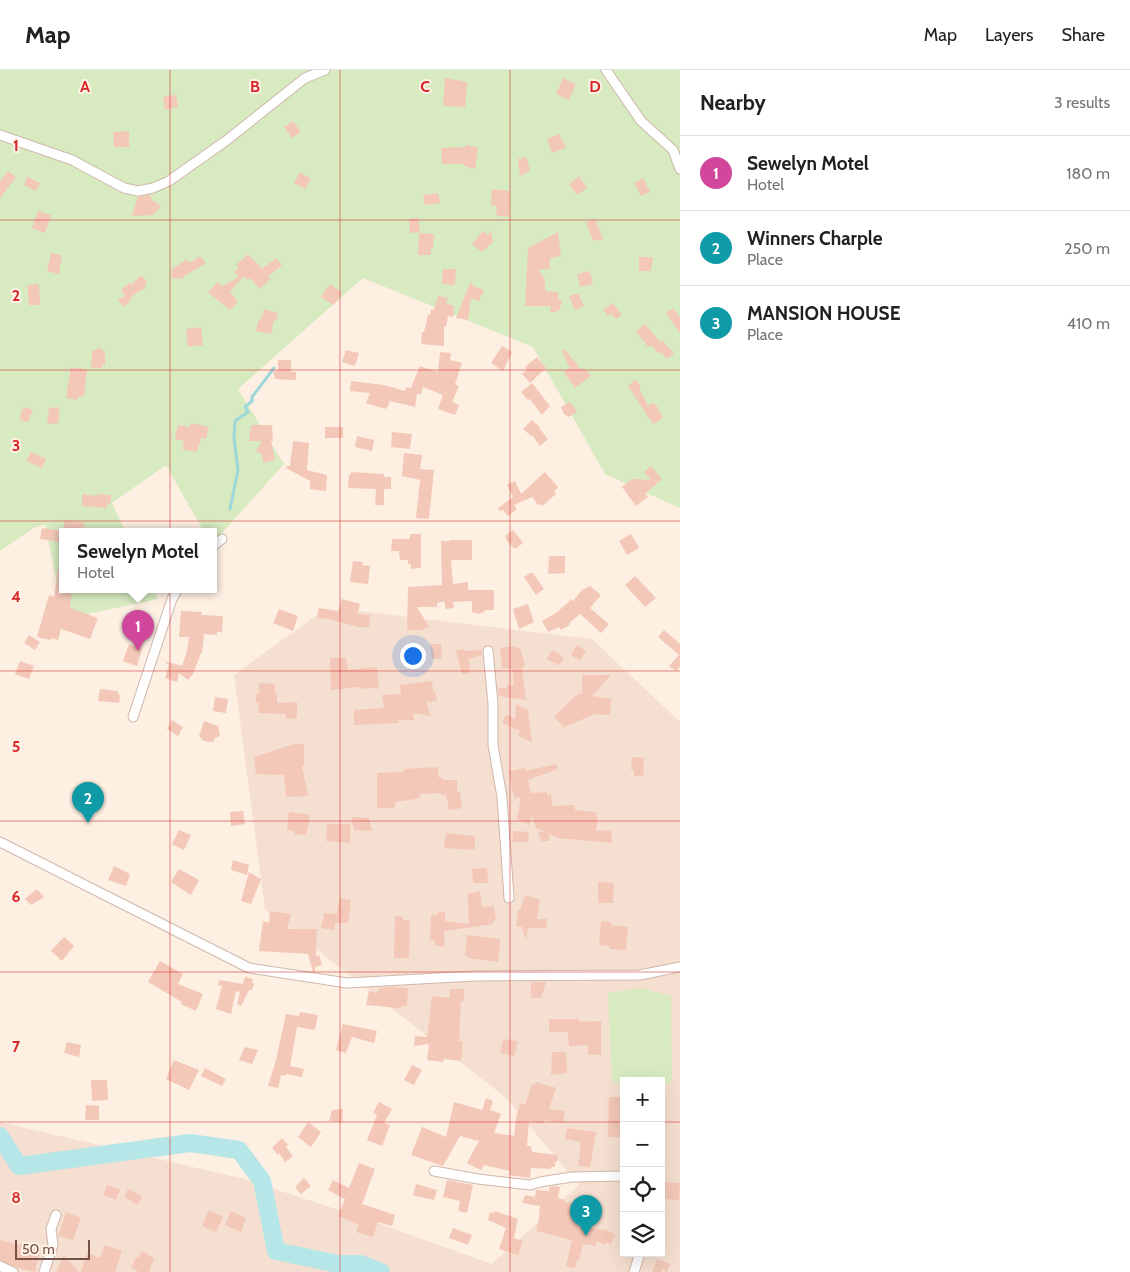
<!DOCTYPE html>
<html lang="en">
<head>
<meta charset="utf-8">
<style>
  body { margin:0; font-family:Cabin,sans-serif; background:#f6f6f6; color:#202124 }
  .controls { position:absolute; right:15px; bottom:15px; display:grid; overflow:hidden; border-radius:0px; box-shadow:0 5px 20px #0002 }
  .controls button { width:45px; height:45px; display:grid; place-items:center; padding:0; border:0; border-bottom:1px solid #e0e0e0; background:#fff; color:#202124; font:25px sans-serif }
  .scale { position:absolute; left:15px; bottom:12px; width:75px; box-sizing:border-box; padding-left:5px; border:2px solid #755248; border-top:0; font-size:14px; line-height:18px; white-space:nowrap; color:#755248; -webkit-text-stroke:4px #fff3e8; paint-order:stroke }
  .you { position:absolute; left:412px; top:585px; width:18px; height:18px; margin:-12px; border:4px solid #fff; border-radius:50%; background:#1a73e8; box-shadow:0 0 0 8px #1a73e833 }
  .badge { display:grid; place-items:center; width:32px; height:32px; border-radius:50%; background:#eb5243; color:#fff; font-size:16px; font-weight:700 }
  .pin { position:absolute; translate:-50% -41px; filter:drop-shadow(0 1px 2px #0008) }
  .pin::after { content:''; position:absolute; top:26px; width:18px; height:15px; background:inherit; clip-path:polygon(0 0,100% 0,50% 100%) }
  .popup { position:absolute; left:59px; top:458px; width:158px; height:65px; box-sizing:border-box; display:grid; place-content:center; border-radius:0px; background:#fff; filter:drop-shadow(0 1px 4px #0005); font-size:16px; white-space:nowrap; color:#757577 }
  .popup b { font-size:19px; color:#202124 }
  .popup::after { content:''; position:absolute; left:50%; top:100%; margin-left:-10px; border:10px solid transparent; border-top-color:#fff }
  .list { margin:0; padding:0; list-style:none }
  h2 { display:flex; justify-content:space-between; align-items:center; height:65px; margin:0; padding:0 20px; font-size:21px }
  h2 small { font-size:16px; font-weight:400; color:#757577 }
  .list li { display:grid; grid-template-columns:32px 1fr auto; gap:15px; align-items:center; box-sizing:border-box; height:75px; padding:0 20px; border-top:1px solid #e0e0e0 }
  .list b { display:block; font-size:19px; white-space:nowrap }
  .list p { margin:0; font-size:16px; white-space:nowrap; color:#757577 }
  .list em { font-size:16px; font-style:normal; color:#757577 }
  .icon { flex:none; width:28px; height:28px; fill:none; stroke:currentColor; stroke-width:2; stroke-linecap:round; stroke-linejoin:round }
  .map { position:relative; flex:none; width:680px; height:1202px; overflow:hidden }
  header { display:flex; align-items:center; gap:30px; box-sizing:border-box; height:70px; padding:0 25px; background:#fff; border-bottom:1px solid #e0e0e0 }
  header strong { font-size:24px }
  nav { display:flex; gap:28px; margin-inline-start:auto; font-size:18px }
  main { display:flex }
  aside { flex:1; background:#fff }
  .map>svg:first-child { display:block }
  .residential { fill:#f5dfd0; fill-rule:evenodd }
  .green { fill:#d7eac0 }
  .lines { fill:none; stroke-linecap:round; stroke-linejoin:round }
  .stream { stroke:#9cd7d9; stroke-width:3 }
  .river { stroke:#b6e6e7; stroke-width:18 }
  .building { fill:#f3c8b8 }
  .street-casing { stroke:#d0b7ab; stroke-width:11 }
  .street { stroke:#fff; stroke-width:9 }
  .grid { fill:none; stroke:#d62828; stroke-width:1; stroke-opacity:0.55 }
  .grid-label { font-size:16px; text-anchor:middle; font-weight:bold; fill:#d62828; stroke:#fff3e8; stroke-width:4; stroke-linejoin:round; paint-order:stroke }
</style>
</head>
<body>
<header>
<strong>Map</strong>
<nav><a>Map</a><a>Layers</a><a>Share</a></nav>
</header>
<main>
<div class="map">
<svg width="680" height="1202" viewBox="0 0 680 1202">
  <rect width="100%" height="100%" fill="#fdefe2"/>
  <path class="residential" d="M359 541 592 569 680 652V1202H0V1052L244 1109 363 1148 492 1194 579 1115 505 1027 265 839 234 605 321 542ZM624 1011H661V1183H624Z"/>
  <g class="green">
    <polygon points="0,0 680,0 680,438 605,404 533,277 363,208 238,319 284,394 213,473 213,462 204,462 166,395 112,433 126,462 63,462 63,520 154,520 158,529 64,549 45,454 32,459 0,481"/>
    <polygon points="641,918 671,926 672,1011 661,1017 661,1011 624,1011 624,1017 612,1010 608,923"/>
  </g>
  <g class="lines">
    <polyline class="stream" points="230,439 238,400 234,368 235,351 248,342 245,337 252,331 252,327 274,298"/>
    <polyline class="river" points="0,1066 19,1096 190,1073 239,1080 262,1111 276,1181 338,1194 361,1194 381,1202"/>
  </g>
  <g class="building">
    <polygon points="445,8 467,12 465,37 443,36"/>
    <polygon points="563,8 576,14 569,30 556,24"/>
    <polygon points="176,25 178,37 165,40 163,27"/>
    <polygon points="293,51 301,62 292,68 284,57"/>
    <polygon points="129,61 129,77 114,77 113,62"/>
    <polygon points="559,64 566,78 552,83 547,69"/>
    <polygon points="466,75 478,77 475,99 464,96 464,94 442,94 441,78 466,77"/>
    <polygon points="526,87 530,100 520,106 518,89"/>
    <polygon points="8,101 16,107 0,128 0,111"/>
    <polygon points="300,102 311,109 305,119 294,113"/>
    <polygon points="579,106 587,118 577,125 569,114"/>
    <polygon points="27,107 40,113 36,121 24,115"/>
    <polygon points="643,108 650,122 641,126 634,113"/>
    <polygon points="492,119 510,121 509,147 499,146 496,144 497,136 491,135"/>
    <polygon points="438,123 440,133 425,135 423,125"/>
    <polygon points="150,125 152,130 161,136 153,145 132,146 138,127"/>
    <polygon points="38,141 51,145 45,163 32,158"/>
    <polygon points="418,148 420,162 410,163 409,149"/>
    <polygon points="595,149 603,169 593,171 586,153"/>
    <polygon points="483,161 488,165 491,161 493,172 482,182 472,174"/>
    <polygon points="558,162 561,186 550,188 550,199 538,199 545,209 545,221 558,222 559,231 562,229 560,239 556,242 550,242 551,236 525,236 528,178"/>
    <polygon points="419,163 434,164 433,178 431,178 431,185 418,185"/>
    <polygon points="51,183 62,185 59,204 47,201"/>
    <polygon points="248,184 262,199 276,188 282,195 268,206 271,208 260,219 250,208 248,210 245,207 241,209 230,222 237,230 237,233 230,240 208,222 218,212 223,216 239,207 234,202 239,198 236,195"/>
    <polygon points="200,186 206,193 184,206 182,209 172,208 172,199 187,189 190,193"/>
    <polygon points="639,187 653,187 651,201 639,201"/>
    <polygon points="443,199 456,199 455,215 442,214"/>
    <polygon points="590,201 593,214 580,217 577,204"/>
    <polygon points="141,205 147,212 145,216 146,217 135,224 129,230 130,232 123,237 118,230 125,226 128,230 121,220 129,213 131,215"/>
    <polygon points="470,213 473,214 473,216 484,220 479,231 471,228 468,250 456,248"/>
    <polygon points="39,214 40,235 29,235 27,215"/>
    <polygon points="330,214 342,223 334,235 321,227"/>
    <polygon points="578,223 584,236 575,240 569,226"/>
    <polygon points="438,226 448,228 446,234 454,236 453,247 448,246 446,257 444,256 444,276 421,274 422,262 424,262 428,245 430,245 431,239 434,240"/>
    <polygon points="613,233 622,245 616,249 611,244 608,246 603,240"/>
    <polygon points="673,238 680,247 680,263 666,243"/>
    <polygon points="264,239 278,243 276,251 274,250 271,264 256,261 259,249 261,250"/>
    <polygon points="645,254 660,272 662,270 674,283 667,289 661,282 659,284 651,275 648,277 636,261"/>
    <polygon points="201,257 203,275 188,277 186,259"/>
    <polygon points="502,276 512,282 503,301 491,293"/>
    <polygon points="101,278 105,283 105,295 102,295 102,298 91,298 92,282 96,279"/>
    <polygon points="565,279 581,300 584,298 591,306 575,318 564,303 570,298 562,281"/>
    <polygon points="346,280 359,283 355,296 342,292"/>
    <polygon points="440,282 451,283 450,290 462,293 455,314 459,316 452,332 459,335 455,345 438,339 443,325 423,317 421,324 417,324 415,337 390,331 388,336 385,339 366,333 370,323 350,321 351,311 384,315 405,321 406,317 411,318 420,296 438,302"/>
    <polygon points="537,287 546,298 530,313 522,304 527,300 525,297"/>
    <polygon points="278,290 291,290 291,302 296,302 296,310 275,309 273,302 278,300"/>
    <polygon points="71,297 87,300 84,326 78,327 76,330 66,328"/>
    <polygon points="636,309 641,317 639,318 648,336 653,333 656,335 663,348 653,354 628,316"/>
    <polygon points="532,313 550,336 542,345 530,329 528,330 521,322"/>
    <polygon points="570,332 577,342 568,347 564,344 561,337"/>
    <polygon points="24,337 33,340 28,352 20,350 21,343"/>
    <polygon points="59,337 59,353 47,354 49,338"/>
    <polygon points="532,350 540,357 539,358 548,369 540,376 532,365 531,366 523,359"/>
    <polygon points="191,353 209,357 206,369 201,368 197,382 182,379 184,371 175,369 178,355 190,357"/>
    <polygon points="251,355 272,355 273,371 271,371 275,390 263,393 262,385 256,381 262,371 249,371"/>
    <rect x="325" y="357" width="18" height="11"/>
    <polygon points="392,362 412,364 410,379 391,377"/>
    <polygon points="357,366 374,370 372,381 355,377"/>
    <polygon points="293,371 309,373 307,400 327,405 326,421 310,419 310,411 286,398 287,396 290,396"/>
    <polygon points="31,382 46,389 42,398 26,391"/>
    <polygon points="404,383 422,385 420,399 434,400 429,449 416,448 420,410 402,406"/>
    <polygon points="651,396 662,409 645,424 648,427 636,436 622,417 632,409 651,410 644,402"/>
    <polygon points="351,402 384,404 384,407 391,407 391,419 384,419 384,435 375,435 376,419 348,418 349,404 351,404"/>
    <polygon points="545,402 558,417 554,422 556,424 542,436 540,434 538,435 532,427 514,435 517,439 508,446 503,440 499,441 498,438 513,427 507,415 515,411 521,424"/>
    <polygon points="82,424 97,426 98,424 111,425 111,432 107,435 107,438 82,436"/>
    <polygon points="65,450 85,453 83,462 63,462 62,472 40,469 42,458 63,461"/>
    <polygon points="513,460 523,473 515,479 507,471 505,466"/>
    <polygon points="410,464 421,464 421,498 411,499 411,494 408,494 408,490 400,490 399,481 391,481 392,469 410,469"/>
    <polygon points="631,464 639,478 627,485 619,471"/>
    <polygon points="450,470 472,470 472,490 451,490 453,514 468,512 468,520 494,520 494,540 485,540 484,542 478,544 472,542 472,531 453,532 454,538 446,539 444,531 437,533 437,537 417,537 429,557 421,560 407,560 408,517 442,515 441,471 450,471"/>
    <polygon points="549,486 565,486 565,503 548,504"/>
    <polygon points="353,491 363,492 362,495 370,496 368,514 350,512"/>
    <polygon points="58,499 63,500 63,520 72,520 70,538 98,548 90,569 61,559 58,570 51,568 51,570 37,567 49,525 54,527"/>
    <polygon points="530,503 533,503 544,519 536,525 524,507"/>
    <polygon points="635,506 656,528 645,537 625,515"/>
    <polygon points="590,516 601,525 590,538 609,554 601,563 580,544 569,553 570,555 561,560 559,557 548,562 542,551 556,543 572,529 573,531 582,520"/>
    <polygon points="342,529 360,534 357,544 370,545 369,557 358,557 329,549 317,548 319,538 338,541"/>
    <polygon points="528,534 534,552 519,559 513,539"/>
    <polygon points="279,539 298,546 293,561 273,553"/>
    <polygon points="181,541 202,542 201,545 223,546 222,562 217,562 217,565 204,564 202,583 201,583 193,604 188,610 179,603 177,612 165,608 169,595 164,591 182,596 187,581 189,567 179,567"/>
    <polygon points="664,560 680,574 680,596 676,601 669,596 679,585 658,567"/>
    <polygon points="29,565 40,572 35,580 24,573"/>
    <polygon points="129,574 142,579 137,596 123,591"/>
    <polygon points="430,574 441,574 442,589 432,589"/>
    <polygon points="577,575 586,581 580,591 571,585"/>
    <polygon points="516,576 516,578 520,578 525,596 522,598 526,630 499,626 498,618 507,618 507,615 514,615 512,599 502,598 500,578"/>
    <polygon points="464,579 465,581 482,580 482,585 469,589 470,603 462,604 456,581"/>
    <polygon points="553,580 564,588 559,595 546,589"/>
    <polygon points="330,588 346,588 348,600 377,597 379,617 364,619 358,617 331,620"/>
    <polygon points="20,591 34,596 29,609 15,604"/>
    <polygon points="582,605 611,605 592,626 611,629 610,645 595,644 564,657 554,647 575,626 582,623"/>
    <polygon points="432,611 433,621 435,621 437,631 426,632 431,646 413,643 414,650 398,650 399,653 354,655 354,640 384,638 382,625 401,624 400,615"/>
    <polygon points="259,613 275,614 275,624 277,625 277,633 297,632 297,648 286,649 286,644 258,643 259,633 256,633 256,624 259,624"/>
    <polygon points="100,619 117,621 120,626 119,633 98,631"/>
    <polygon points="215,627 228,629 226,643 213,641"/>
    <polygon points="516,634 528,640 532,672 518,666 520,661 502,653 506,645 515,649"/>
    <polygon points="172,650 183,657 178,666 167,659"/>
    <polygon points="204,651 218,656 220,666 215,668 213,672 204,671 199,666"/>
    <polygon points="294,674 304,674 304,696 302,696 308,726 286,727 284,705 256,704 254,687"/>
    <polygon points="632,687 644,688 643,706 634,706 634,700 631,700"/>
    <polygon points="556,694 558,699 528,710 531,723 547,722 547,725 551,724 552,736 574,735 575,740 597,742 596,747 598,747 596,761 611,760 612,773 557,768 550,764 549,771 541,771 538,762 546,762 536,758 531,743 530,755 517,749 521,727 514,728 509,701 526,698 526,701"/>
    <polygon points="438,697 438,707 442,707 443,710 457,710 457,722 460,722 462,738 449,740 446,724 441,725 440,723 420,724 420,727 416,729 395,732 395,738 377,738 377,703 404,702 404,699"/>
    <polygon points="243,741 245,754 231,756 230,742"/>
    <polygon points="289,742 310,745 306,765 295,764 294,761 287,760"/>
    <polygon points="351,747 369,748 372,761 354,760"/>
    <polygon points="327,754 350,754 350,773 326,771"/>
    <polygon points="179,760 191,765 184,780 172,774"/>
    <polygon points="513,761 529,762 528,772 512,772"/>
    <polygon points="446,763 475,766 475,780 444,778"/>
    <polygon points="233,790 249,795 247,805 231,800"/>
    <polygon points="114,796 130,804 126,816 108,810"/>
    <polygon points="487,798 488,813 473,813 472,799"/>
    <polygon points="179,799 199,810 191,825 171,812"/>
    <polygon points="249,802 261,809 251,834 241,831"/>
    <polygon points="598,812 614,813 613,833 598,833"/>
    <polygon points="37,819 44,827 31,835 25,829"/>
    <polygon points="480,821 482,837 494,836 496,850 493,851 493,854 444,861 445,875 444,875 444,877 435,875 435,871 430,870 431,845 437,845 438,842 445,842 445,851 469,854 468,839 469,839 467,824"/>
    <polygon points="525,825 540,830 537,849 547,849 546,858 528,858 526,870 522,857 516,856 518,840 520,840"/>
    <polygon points="340,828 351,830 348,853 335,853 334,860 321,858 324,843 337,844"/>
    <polygon points="270,841 291,844 287,859 317,859 316,886 319,885 322,895 315,897 315,902 313,902 308,884 259,881 263,851 269,853"/>
    <polygon points="395,846 403,847 403,850 410,851 409,888 394,888"/>
    <polygon points="601,851 611,852 611,855 628,857 626,880 610,879 610,876 599,875"/>
    <polygon points="467,865 500,869 498,892 467,888 468,886 465,886"/>
    <polygon points="64,867 74,876 62,891 51,881"/>
    <polygon points="160,891 183,904 178,914 203,924 196,941 181,934 182,932 148,912"/>
    <polygon points="245,907 253,909 252,912 254,914 252,920 249,920 241,936 237,934 240,922 236,921 231,944 216,939 222,916 218,915 219,910 243,914"/>
    <polygon points="531,912 546,912 541,928 531,928"/>
    <polygon points="390,917 408,918 407,935 398,938 366,935 369,921 378,923 379,918"/>
    <polygon points="450,919 464,919 464,931 461,931 459,971 463,971 461,991 444,989 443,992 427,990 429,974 414,976 415,966 427,967 432,926 450,928"/>
    <polygon points="300,942 318,945 315,960 297,957 290,996 304,999 302,1007 286,1004 285,1006 281,1005 278,1018 268,1016 276,990 286,944 299,946"/>
    <polygon points="549,949 579,949 579,952 601,951 601,985 588,984 588,975 569,976 568,962 549,962"/>
    <polygon points="343,954 377,961 374,973 352,967 346,983 336,980"/>
    <polygon points="503,969 518,971 514,986 500,983"/>
    <polygon points="67,972 81,975 79,987 64,983"/>
    <polygon points="245,977 258,980 252,994 239,990"/>
    <polygon points="552,982 566,982 567,1003 551,1005"/>
    <polygon points="174,990 199,1000 189,1020 166,1009"/>
    <polygon points="412,995 422,1000 414,1015 404,1010"/>
    <polygon points="205,998 226,1009 222,1016 201,1006"/>
    <polygon points="91,1010 107,1010 108,1030 92,1031"/>
    <polygon points="536,1012 556,1018 549,1039 565,1041 563,1053 544,1050 543,1054 529,1051 527,1076 531,1076 532,1082 558,1085 557,1092 555,1092 555,1097 551,1097 551,1099 531,1098 530,1108 509,1105 510,1101 484,1095 481,1100 467,1093 479,1071 460,1066 443,1096 411,1085 422,1057 446,1067 454,1032 482,1040 486,1028 493,1031 490,1040 501,1044 494,1063 514,1066 516,1048 520,1033 525,1035 532,1014 535,1015"/>
    <polygon points="609,1027 624,1027 624,1067 608,1067"/>
    <polygon points="379,1032 392,1039 384,1053 390,1055 382,1076 367,1070 377,1045 373,1043"/>
    <polygon points="86,1035 99,1036 99,1050 85,1050"/>
    <polygon points="343,1039 342,1052 329,1051 332,1040"/>
    <polygon points="308,1052 321,1062 311,1077 298,1067"/>
    <polygon points="567,1058 596,1062 590,1097 578,1096 581,1072 565,1069"/>
    <polygon points="282,1068 288,1075 286,1077 293,1086 285,1092 279,1083 278,1085 272,1078"/>
    <polygon points="359,1093 375,1099 362,1134 395,1145 392,1156 378,1152 373,1167 356,1162 359,1155 338,1146 345,1129 328,1120 333,1110 349,1118"/>
    <polygon points="304,1108 311,1116 301,1124 295,1117"/>
    <polygon points="447,1110 473,1115 467,1143 458,1141 460,1131 443,1127"/>
    <polygon points="662,1112 680,1113 679,1130 661,1129"/>
    <polygon points="416,1114 437,1120 434,1130 413,1125"/>
    <polygon points="107,1115 120,1119 116,1130 103,1125"/>
    <polygon points="554,1116 560,1117 558,1128 565,1130 564,1132 580,1134 577,1156 606,1160 615,1164 611,1174 606,1172 605,1175 596,1171 596,1176 583,1174 579,1190 577,1190 575,1198 566,1196 572,1170 536,1161 540,1144 539,1144 540,1136 522,1133 525,1125 535,1127 536,1120 549,1121 549,1117"/>
    <polygon points="128,1119 142,1126 138,1135 124,1127"/>
    <polygon points="209,1140 223,1147 216,1162 202,1156"/>
    <polygon points="231,1141 246,1148 241,1162 225,1155"/>
    <polygon points="495,1141 518,1149 514,1168 523,1171 518,1185 499,1179 506,1158 488,1150 490,1142 494,1143"/>
    <polygon points="66,1142 81,1148 73,1170 58,1166"/>
    <polygon points="453,1158 472,1165 468,1175 449,1168"/>
    <polygon points="0,1170 21,1175 21,1173 41,1178 35,1202 18,1198 0,1190"/>
    <polygon points="105,1175 122,1181 115,1202 81,1202 87,1183 100,1188"/>
    <polygon points="142,1181 154,1188 149,1202 139,1202 131,1198 136,1187 138,1188"/>
    <polygon points="64,1185 79,1202 56,1202"/>
    <polygon points="657,1189 670,1194 667,1202 662,1199 661,1202 652,1202"/>
  </g>
  <g class="lines">
    <g class="street-casing">
      <g id="street">
        <polyline points="606,0 641,51 673,80 680,99"/>
        <polyline points="0,65 72,90 124,118 138,121 153,118 169,111 227,70 305,8 325,0"/>
        <polyline points="213,476 222,469"/>
        <polyline points="488,581 493,634 493,675 502,727 509,828"/>
        <polyline points="133,647 172,529 177,520"/>
        <polyline points="0,772 249,898 347,913 474,906 640,905 680,897"/>
        <polyline points="434,1101 478,1109 530,1115 540,1112 572,1107 624,1106"/>
        <polyline points="0,1196 13,1202"/>
        <polyline points="44,1202 53,1175 51,1159 56,1145"/>
        <polyline points="634,1202 640,1183"/>
      </g>
    </g>
    <use href="#street" class="street"/>
  </g>
  <path class="grid" d="M170 0V1202M340 0V1202M510 0V1202M0 150H680M0 300H680M0 451H680M0 601H680M0 751H680M0 902H680M0 1052H624M661 1052H680"/>
  <g class="grid-label">
    <text x="85" y="22">A</text>
    <text x="255" y="22">B</text>
    <text x="425" y="22">C</text>
    <text x="595" y="22">D</text>
    <text x="16" y="81">1</text>
    <text x="16" y="231">2</text>
    <text x="16" y="381">3</text>
    <text x="16" y="532">4</text>
    <text x="16" y="682">5</text>
    <text x="16" y="832">6</text>
    <text x="16" y="982">7</text>
    <text x="16" y="1133">8</text>
  </g>
</svg>
<div class="controls">
<button>+</button>
<button>−</button>
<button><svg class="icon" aria-label="locate" viewBox="0 0 24 24"><circle cx="12" cy="12" r="6"/><path d="M12 2v4M12 18v4M2 12h4M18 12h4"/></svg></button>
<button><svg class="icon" aria-label="layers" viewBox="0 0 24 24"><path d="M12 4l9 5-9 5-9-5zM3 14l9 5 9-5"/></svg></button>
</div>
<div class="scale">50 m</div>
<div class="you"></div>
<div class="pin badge" style="left:138px;top:581px;background:#d1479c">1</div>
<div class="popup"><b>Sewelyn Motel</b>Hotel</div>
<div class="pin badge" style="left:88px;top:753px;background:#0f9aa8">2</div>
<div class="pin badge" style="left:586px;top:1166px;background:#0f9aa8">3</div>
</div>
<aside>
<h2>Nearby<small>3 results</small></h2>
<ul class="list">
<li><span class="badge" style="background:#d1479c">1</span><div><b>Sewelyn Motel</b><p>Hotel</p></div><em>180 m</em></li>
<li><span class="badge" style="background:#0f9aa8">2</span><div><b>Winners Charple</b><p>Place</p></div><em>250 m</em></li>
<li><span class="badge" style="background:#0f9aa8">3</span><div><b>MANSION HOUSE</b><p>Place</p></div><em>410 m</em></li>
</ul>
</aside>
</main>
</body>
</html>
